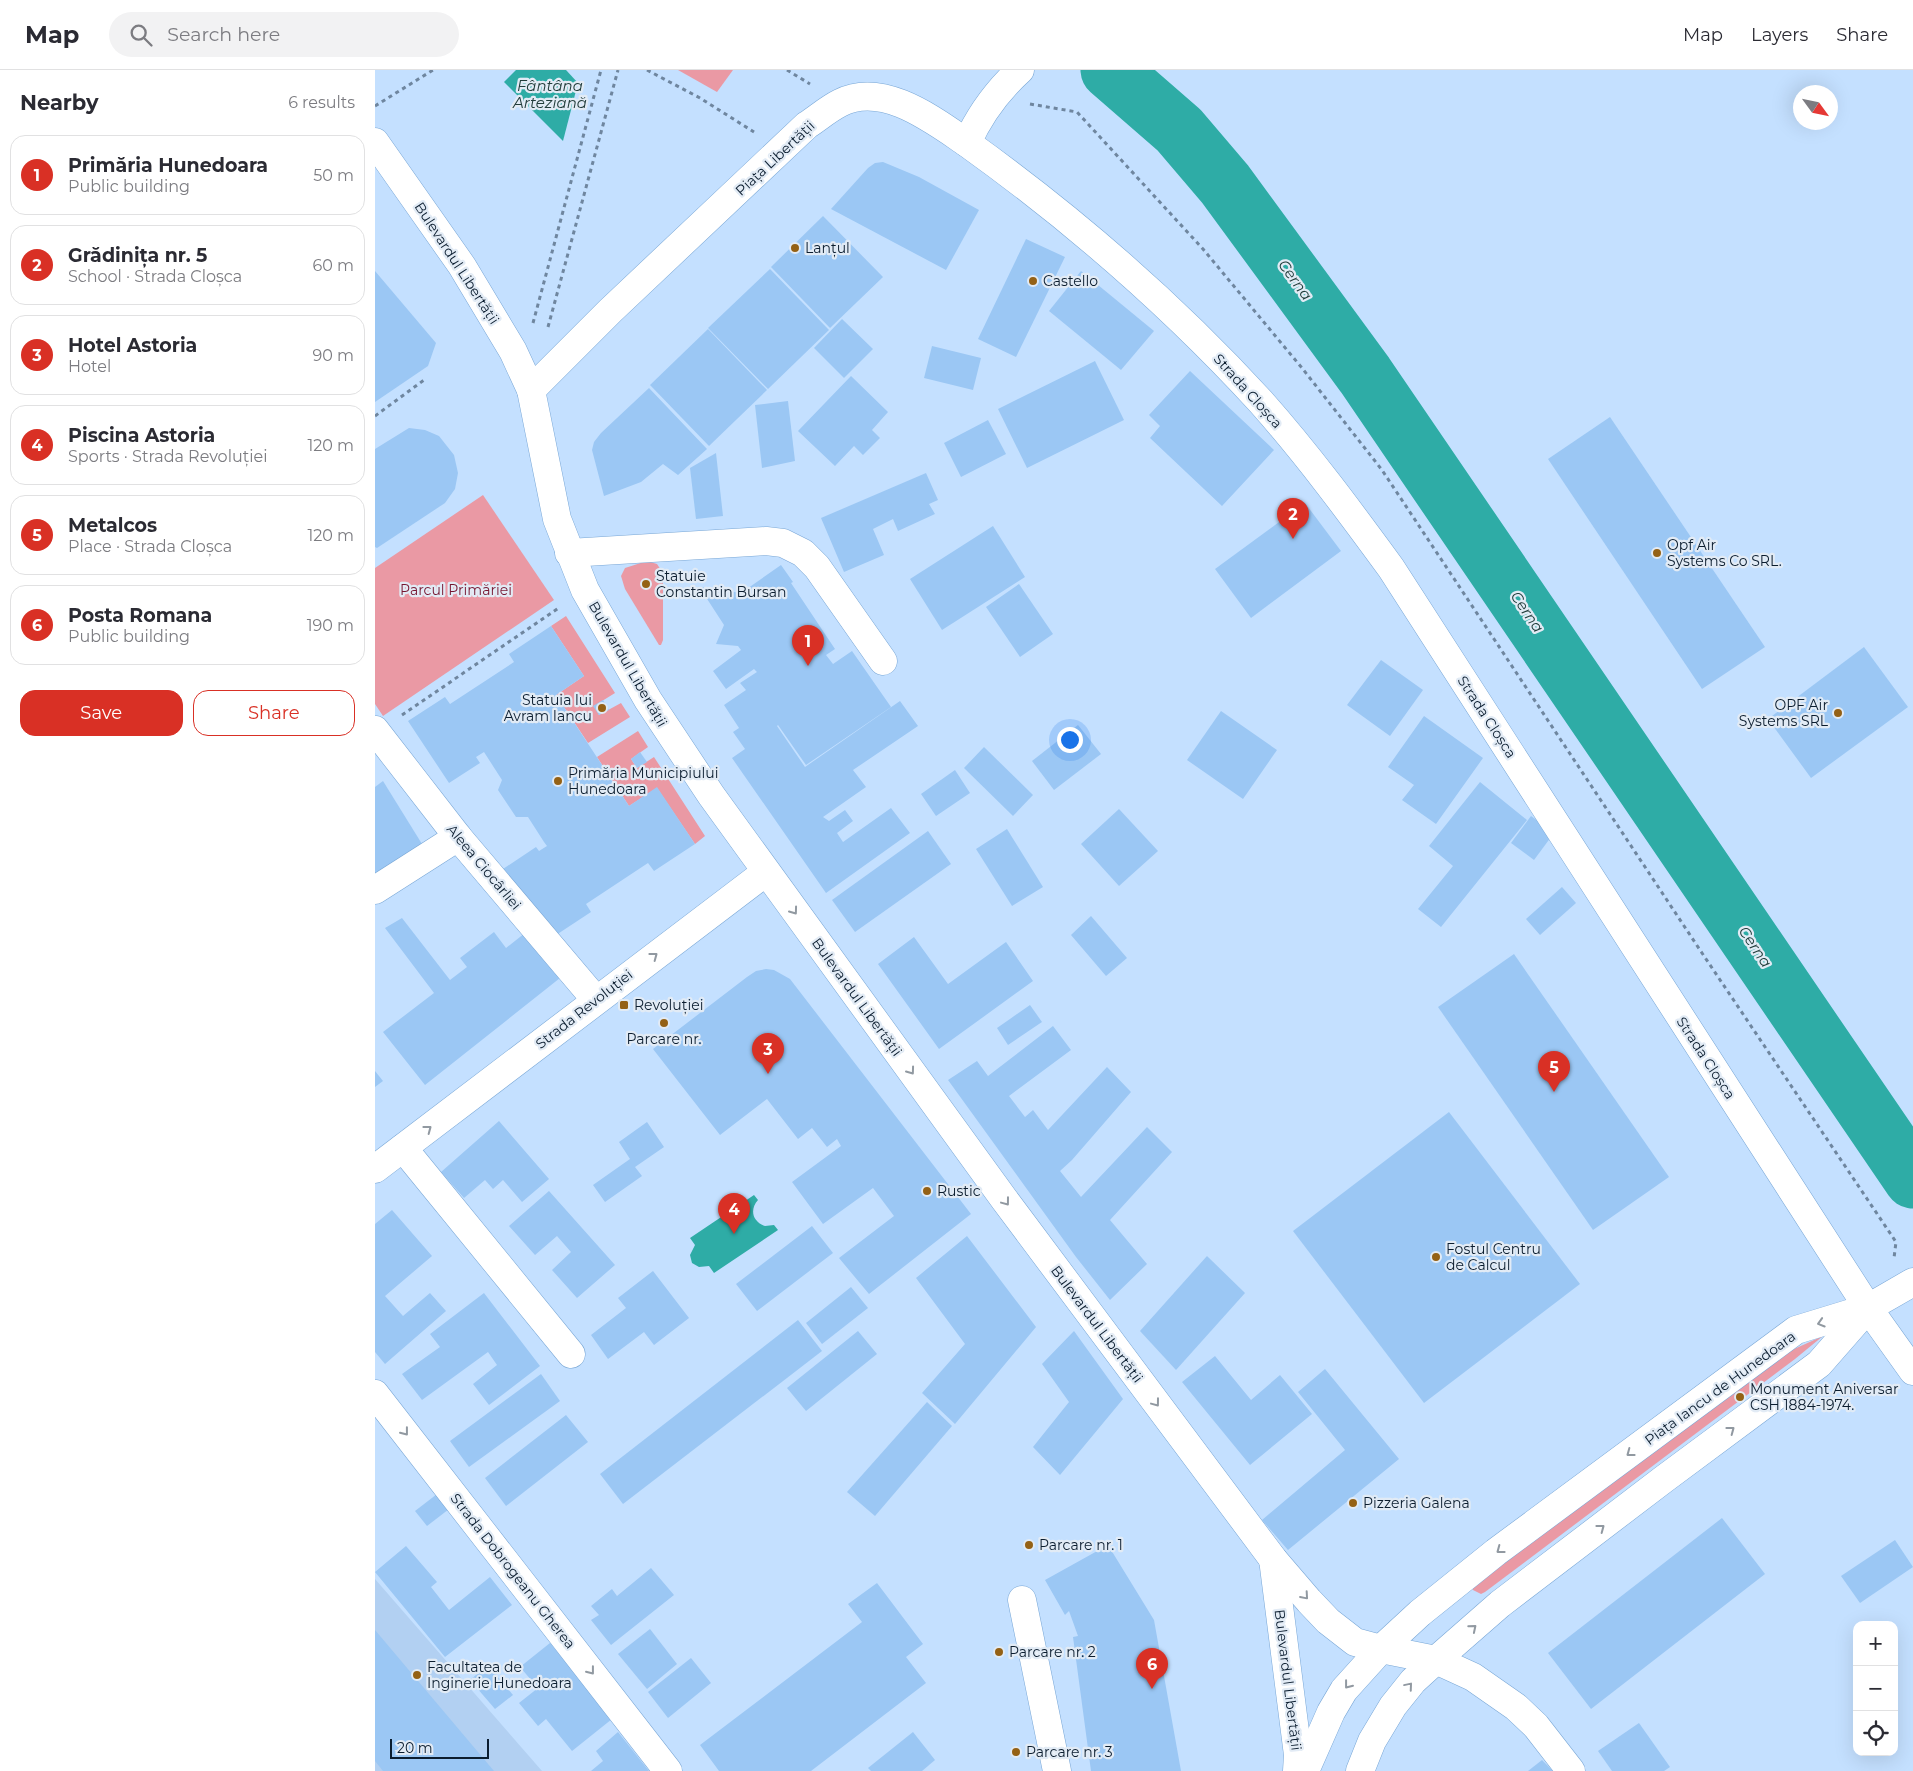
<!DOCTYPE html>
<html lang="en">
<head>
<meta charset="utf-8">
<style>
  body { margin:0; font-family:Montserrat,sans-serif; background:#f2f2f3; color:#2b2b33 }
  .controls { position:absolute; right:15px; bottom:15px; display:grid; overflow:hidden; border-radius:10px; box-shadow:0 5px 20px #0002 }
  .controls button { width:45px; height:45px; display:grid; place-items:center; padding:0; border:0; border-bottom:1px solid #e1e1e2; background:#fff; color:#2b2b33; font:25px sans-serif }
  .compass { position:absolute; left:1418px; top:15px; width:45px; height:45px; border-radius:50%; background:#fff; box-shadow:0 5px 20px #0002; rotate:123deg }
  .scale { position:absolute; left:15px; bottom:12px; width:99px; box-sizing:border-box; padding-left:5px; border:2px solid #0b1d2f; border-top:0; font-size:14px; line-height:18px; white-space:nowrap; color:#0b1d2f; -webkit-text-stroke:4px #e2ebf5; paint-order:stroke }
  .you { position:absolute; left:694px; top:669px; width:18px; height:18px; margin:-12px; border:4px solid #fff; border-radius:50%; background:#1a73e8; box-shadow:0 0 0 8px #1a73e833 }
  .badge { display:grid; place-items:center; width:32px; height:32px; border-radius:50%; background:#d93025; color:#fff; font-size:16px; font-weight:700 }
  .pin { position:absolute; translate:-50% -41px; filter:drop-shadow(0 1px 2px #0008) }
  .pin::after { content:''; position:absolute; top:26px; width:18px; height:15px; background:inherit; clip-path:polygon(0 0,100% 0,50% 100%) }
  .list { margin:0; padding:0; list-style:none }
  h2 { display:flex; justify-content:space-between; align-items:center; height:65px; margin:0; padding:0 20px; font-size:21px }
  h2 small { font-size:16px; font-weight:400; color:#7c7c81 }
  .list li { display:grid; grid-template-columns:32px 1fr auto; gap:15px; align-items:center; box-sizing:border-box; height:80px; margin:0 10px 10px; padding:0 10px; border:1px solid #e1e1e2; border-radius:15px }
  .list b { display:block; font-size:19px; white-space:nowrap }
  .list p { margin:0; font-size:16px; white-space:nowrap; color:#7c7c81 }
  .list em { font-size:16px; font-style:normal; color:#7c7c81 }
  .actions { display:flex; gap:10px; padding:15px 20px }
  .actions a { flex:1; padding:11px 0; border:1px solid #d93025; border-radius:15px; text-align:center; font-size:18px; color:#d93025 }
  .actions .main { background:#d93025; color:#fff }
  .icon { flex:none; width:28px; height:28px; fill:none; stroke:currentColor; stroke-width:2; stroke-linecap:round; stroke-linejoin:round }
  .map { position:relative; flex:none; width:1538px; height:1701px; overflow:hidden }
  header { display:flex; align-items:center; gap:30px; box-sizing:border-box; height:70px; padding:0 25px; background:#fff; border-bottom:1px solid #e1e1e2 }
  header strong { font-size:24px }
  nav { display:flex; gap:28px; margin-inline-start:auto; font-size:18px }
  .search { width:350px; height:45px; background:#f2f2f3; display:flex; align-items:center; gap:12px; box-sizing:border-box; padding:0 18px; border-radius:28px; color:#7c7c81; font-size:19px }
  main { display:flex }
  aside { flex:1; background:#fff }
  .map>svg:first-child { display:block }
  .built { fill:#b2d0f2 }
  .green { fill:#ea99a4 }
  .water { fill:#2eaca6 }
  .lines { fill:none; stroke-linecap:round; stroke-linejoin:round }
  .river { stroke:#2eaca6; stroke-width:59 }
  .building { fill:#9bc7f4 }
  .minor-casing { stroke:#79a7d6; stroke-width:29 }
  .major-casing { stroke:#79a7d6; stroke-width:29 }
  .path { stroke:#6f869f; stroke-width:3; stroke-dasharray:4 4; stroke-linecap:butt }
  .minor { stroke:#fff; stroke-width:28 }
  .major { stroke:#fff; stroke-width:28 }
  .oneway { stroke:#9199a1 }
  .poi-dot { fill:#946115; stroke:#e2ebf5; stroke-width:2 }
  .labels { text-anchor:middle; stroke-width:4.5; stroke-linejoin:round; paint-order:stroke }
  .street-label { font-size:14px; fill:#0b1d2f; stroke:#e2ebf5 }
  .poi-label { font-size:14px; fill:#0b1d2f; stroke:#e2ebf5; text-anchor:start }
  .park-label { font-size:14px; fill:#761631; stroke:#e2ebf5 }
  .water-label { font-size:15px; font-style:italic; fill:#223d3b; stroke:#e2ebf5 }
</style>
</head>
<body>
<header>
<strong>Map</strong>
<div class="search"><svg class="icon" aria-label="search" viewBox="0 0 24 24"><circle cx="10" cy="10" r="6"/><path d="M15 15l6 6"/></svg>Search here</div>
<nav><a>Map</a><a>Layers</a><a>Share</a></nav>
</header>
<main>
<aside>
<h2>Nearby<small>6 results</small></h2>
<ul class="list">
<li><span class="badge">1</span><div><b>Primăria Hunedoara</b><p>Public building</p></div><em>50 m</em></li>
<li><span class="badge">2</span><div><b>Grădinița nr. 5</b><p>School · Strada Cloșca</p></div><em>60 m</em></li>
<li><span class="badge">3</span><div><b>Hotel Astoria</b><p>Hotel</p></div><em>90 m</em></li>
<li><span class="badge">4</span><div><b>Piscina Astoria</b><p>Sports · Strada Revoluției</p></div><em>120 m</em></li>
<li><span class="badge">5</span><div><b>Metalcos</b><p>Place · Strada Cloșca</p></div><em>120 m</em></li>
<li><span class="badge">6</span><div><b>Posta Romana</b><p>Public building</p></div><em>190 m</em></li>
</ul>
<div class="actions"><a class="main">Save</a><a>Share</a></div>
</aside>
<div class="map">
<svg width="1538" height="1701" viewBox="0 0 1538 1701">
  <rect width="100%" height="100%" fill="#c4e0ff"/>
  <polygon class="built" points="0,1509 167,1701 0,1701"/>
  <g class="green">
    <polygon points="303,0 358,0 342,22"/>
    <polygon points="108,425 179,530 8,646 0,634 0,498"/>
    <polygon points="272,491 282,494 288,503 288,570 286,575 284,575 250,519 246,506 250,498"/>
    <polygon points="191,546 240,623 219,636 224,645 246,633 255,647 213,673 181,625 209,606 176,556"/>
    <polygon points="263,661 273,677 256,689 262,698 279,687 330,766 320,774 282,718 254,736 222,687"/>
    <polygon points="1448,1266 1420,1289 1110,1522 1106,1524 1098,1520 1097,1516 1417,1280"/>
  </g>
  <g class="water">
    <polygon points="141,0 191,0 203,13 188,71 129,12"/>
    <path d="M379 1125 383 1130C374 1140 378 1152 390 1156L399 1155 403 1160 339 1203 334 1196 324 1197 317 1193 315 1185 320 1175 315 1168Z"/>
  </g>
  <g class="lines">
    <polyline class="river" points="735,0 804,60 850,114 990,305 1538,1109"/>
  </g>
  <g class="building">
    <polygon points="508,92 544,107 604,140 571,200 456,139 493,98 500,93"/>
    <polygon points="448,146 508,207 455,258 396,197"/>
    <polygon points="651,169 690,187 641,287 603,269"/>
    <polygon points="395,199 454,260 393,319 333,258"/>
    <polygon points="0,201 61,273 53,296 0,332"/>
    <polygon points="706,201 779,261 746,300 674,241"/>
    <polygon points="467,249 498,279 469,308 439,278"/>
    <polygon points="333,259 392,320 334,376 275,315"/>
    <polygon points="557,276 606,288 598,320 549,308"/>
    <polygon points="720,291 749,350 652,398 623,339"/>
    <polygon points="815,301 899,380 847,436 775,368 785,356 774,345"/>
    <polygon points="476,306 513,342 497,360 505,368 488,385 479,376 460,396 423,361"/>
    <polygon points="274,318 332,379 303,405 288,394 266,412 229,426 217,380 219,372 226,363"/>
    <polygon points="413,331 420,391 387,398 380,335"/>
    <polygon points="1235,347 1390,577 1327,619 1173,389"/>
    <polygon points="613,350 631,384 586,407 569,373"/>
    <polygon points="34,358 50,360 64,366 79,385 83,403 80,419 70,433 2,478 0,477 0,379"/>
    <polygon points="341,383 348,446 321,449 315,398"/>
    <polygon points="551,403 563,430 554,434 560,444 523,461 518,449 498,459 509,485 469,502 446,448"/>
    <polygon points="930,433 966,481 876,548 840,499"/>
    <polygon points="618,456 650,507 567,560 535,509"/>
    <polygon points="406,495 418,512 416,513 460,579 451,585 458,594 477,581 516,637 431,695 403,655 402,656 430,697 525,631 543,656 478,700 491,717 448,747 454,751 470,740 478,751 462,763 468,772 516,738 535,763 451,823 357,688 370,679 358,662 364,658 349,635 371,620 365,613 382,602 379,599 351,619 338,601 366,580 363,576 341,574 349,555 325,518 327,517 366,523"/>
    <polygon points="644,514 678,564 645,587 611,537"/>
    <polygon points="176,556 209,606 181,625 254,736 282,717 320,774 279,801 273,793 211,834 216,842 175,869 128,799 161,777 164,781 172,776 169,772 153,747 141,747 123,720 127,710 109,682 101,687 105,693 74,713 33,651 70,627 75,634 139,592 134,584"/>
    <polygon points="1489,577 1533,637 1436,708 1393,649"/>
    <polygon points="1006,590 1048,620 1015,666 972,635"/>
    <polygon points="228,630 234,640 224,645 218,636"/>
    <polygon points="846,641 902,680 868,729 812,690"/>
    <polygon points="1049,646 1108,688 1061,754 1027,730 1039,715 1013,697"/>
    <polygon points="703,655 726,684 679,720 657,691"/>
    <polygon points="609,677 658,725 638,746 589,698"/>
    <polygon points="265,682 272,692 262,698 256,689"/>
    <polygon points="580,700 595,723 561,746 546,724"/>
    <polygon points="8,711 47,774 0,804 0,717"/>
    <polygon points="1105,712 1152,750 1066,857 1043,839 1078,796 1054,776"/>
    <polygon points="744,739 783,781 744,816 706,774"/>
    <polygon points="1156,746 1179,763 1159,790 1136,773"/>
    <polygon points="632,759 668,817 637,836 601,779"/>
    <polygon points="553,761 576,794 480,862 457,830"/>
    <polygon points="1187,817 1201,833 1165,865 1151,849"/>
    <polygon points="716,846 752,888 731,906 696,865"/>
    <polygon points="27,848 75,910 92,897 85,888 119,862 131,878 150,863 185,908 50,1015 8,962 59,923 10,858"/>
    <polygon points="539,867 573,914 631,872 658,911 564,979 503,894"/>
    <polygon points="1139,884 1294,1107 1218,1160 1063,937"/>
    <polygon points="391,899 399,900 415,909 596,1144 494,1224 464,1188 519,1146 498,1118 448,1154 417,1112 466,1076 462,1069 452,1077 437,1058 423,1069 392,1029 345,1065 278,979 372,907 381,901"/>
    <polygon points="655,935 667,952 633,975 622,958"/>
    <polygon points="678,956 696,980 634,1026 650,1047 658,1040 673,1060 732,997 756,1022 697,1090 685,1101 706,1127 772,1057 797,1082 735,1150 772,1194 735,1230 701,1187 573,1010 602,991 613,1006"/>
    <polygon points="0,1001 8,1011 0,1017"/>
    <polygon points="1074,1042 1205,1214 1049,1333 918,1161"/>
    <polygon points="124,1051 174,1109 147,1132 128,1110 118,1119 110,1110 89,1128 66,1102"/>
    <polygon points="272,1052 289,1077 260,1097 267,1106 230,1132 218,1115 255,1089 244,1072"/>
    <polygon points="174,1121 240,1195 202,1228 177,1200 196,1182 182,1166 160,1185 134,1156"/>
    <polygon points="17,1140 57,1186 10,1226 28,1246 55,1223 71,1241 10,1294 0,1282 0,1154"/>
    <polygon points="437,1156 458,1183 382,1241 361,1214"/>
    <polygon points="592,1166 661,1257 580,1354 547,1323 590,1274 541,1208"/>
    <polygon points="832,1186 870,1223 801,1300 765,1261"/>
    <polygon points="278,1201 314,1248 279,1275 269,1262 233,1289 216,1265 251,1238 243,1228"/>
    <polygon points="476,1217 493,1238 447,1274 431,1253"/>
    <polygon points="109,1223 165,1296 114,1335 98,1314 122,1295 113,1282 47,1330 27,1304 65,1277 55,1264"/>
    <polygon points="423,1250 447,1281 248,1434 225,1404"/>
    <polygon points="483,1261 502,1284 431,1341 412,1318"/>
    <polygon points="699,1261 748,1329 685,1405 658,1377 694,1332 667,1294"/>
    <polygon points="840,1286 876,1330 905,1305 937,1344 875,1395 807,1312"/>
    <polygon points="950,1299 1024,1389 913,1480 887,1450 970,1380 923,1322"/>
    <polygon points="166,1304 185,1331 94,1397 75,1371"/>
    <polygon points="552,1332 577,1356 500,1446 472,1422"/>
    <polygon points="191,1345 213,1372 131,1436 110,1408"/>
    <polygon points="66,1421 78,1436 52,1456 40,1441"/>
    <polygon points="1347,1448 1390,1504 1216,1639 1173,1583"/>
    <polygon points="1520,1470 1538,1497 1485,1533 1466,1506"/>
    <polygon points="733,1475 779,1550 806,1701 716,1701 698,1567 703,1566 694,1541 690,1545 670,1510"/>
    <polygon points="31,1476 62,1512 56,1517 74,1540 115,1507 137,1535 70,1587 0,1502"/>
    <polygon points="276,1498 299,1525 236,1575 216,1550 224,1545 216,1536 237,1519 242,1526"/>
    <polygon points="502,1513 548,1574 531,1587 551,1613 436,1701 344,1701 325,1675 487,1552 473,1534"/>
    <polygon points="275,1559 302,1594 272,1619 243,1584"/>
    <polygon points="0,1560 119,1701 8,1701 0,1691"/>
    <polygon points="175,1573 237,1649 197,1681 171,1649 163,1656 144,1633 163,1618 145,1597"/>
    <polygon points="316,1588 336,1613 293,1648 273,1622"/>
    <polygon points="113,1595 138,1625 120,1639 95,1610"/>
    <polygon points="1264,1653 1295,1697 1289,1701 1237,1701 1223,1681"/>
    <polygon points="243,1662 274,1701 216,1701 228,1691 221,1681"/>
    <polygon points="538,1662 560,1690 547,1701 496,1701 493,1698"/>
    <polygon points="1167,1690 1178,1701 1153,1701"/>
  </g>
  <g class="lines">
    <g class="minor-casing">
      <g id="minor">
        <polyline points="0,72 87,196 138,281 156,320 182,449 210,520 273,630 336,725 629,1129 898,1489 934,1531 953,1551 980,1572 1006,1579 1061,1590 1098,1607 1141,1637 1161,1656 1196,1701"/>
        <path d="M156 320 235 241 432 55C443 48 453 39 465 33 508 11 558 50 592 73"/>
        <polyline points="194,483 391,471 408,473 428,483 442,497 508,591"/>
        <polyline points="0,660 83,767 221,930"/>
        <polyline points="0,820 83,767"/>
        <polyline points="28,1078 196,1284"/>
        <polyline points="0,1099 391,802"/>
        <polyline points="1538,1212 1493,1238 1538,1301"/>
        <polyline points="0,1324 293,1701"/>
        <polyline points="898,1489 923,1685 922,1701"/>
        <polyline points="647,1530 682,1701"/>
      </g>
    </g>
    <g class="major-casing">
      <g id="major">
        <path d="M645 0C621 22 605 44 592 73 698 149 798 236 886 332 933 385 975 442 1016 498L1493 1238"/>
        <polyline points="930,1701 956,1642 969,1620 1006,1579 1045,1543 1121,1482 1421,1260 1493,1238"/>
        <polyline points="985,1701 997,1671 1018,1636 1038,1611 1061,1590 1125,1534 1289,1409 1444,1294 1493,1238"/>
      </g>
    </g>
    <g class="path">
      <polyline points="272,0 325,28 379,62"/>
      <polyline points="412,0 435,14"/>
      <polyline points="655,34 702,42 828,179 927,298 1007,400 1327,883 1521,1172 1519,1188"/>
      <polyline points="0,36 58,0"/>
      <polyline points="158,253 226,0"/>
      <polyline points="173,257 243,0"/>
      <polyline points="0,346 49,310"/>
      <polyline points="27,645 185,537"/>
    </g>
    <use href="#minor" class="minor"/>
    <use href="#major" class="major"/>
  </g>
  <defs><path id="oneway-chevron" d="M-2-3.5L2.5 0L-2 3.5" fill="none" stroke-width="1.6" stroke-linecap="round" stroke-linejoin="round" transform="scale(1.25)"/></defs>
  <g class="oneway">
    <use href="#oneway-chevron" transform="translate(419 841) rotate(54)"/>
    <use href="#oneway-chevron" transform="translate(279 886) rotate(-37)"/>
    <use href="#oneway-chevron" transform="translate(536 1001) rotate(54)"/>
    <use href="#oneway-chevron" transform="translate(53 1059) rotate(-37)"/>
    <use href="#oneway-chevron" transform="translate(631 1132) rotate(53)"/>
    <use href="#oneway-chevron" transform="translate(1446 1253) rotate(163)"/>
    <use href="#oneway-chevron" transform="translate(781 1333) rotate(53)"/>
    <use href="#oneway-chevron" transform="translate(1356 1360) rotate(-37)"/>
    <use href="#oneway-chevron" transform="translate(30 1362) rotate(52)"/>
    <use href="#oneway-chevron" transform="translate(1255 1383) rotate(143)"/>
    <use href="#oneway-chevron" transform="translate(1226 1458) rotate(-37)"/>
    <use href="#oneway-chevron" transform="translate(1125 1480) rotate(143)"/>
    <use href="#oneway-chevron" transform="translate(930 1526) rotate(49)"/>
    <use href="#oneway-chevron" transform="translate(1098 1558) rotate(-40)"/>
    <use href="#oneway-chevron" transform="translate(216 1601) rotate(52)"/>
    <use href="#oneway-chevron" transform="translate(973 1615) rotate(128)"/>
    <use href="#oneway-chevron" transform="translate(1034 1616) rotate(-50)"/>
  </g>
  <g class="poi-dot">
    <circle cx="420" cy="178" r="5"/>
    <circle cx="658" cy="211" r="5"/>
    <circle cx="1282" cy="483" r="5"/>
    <circle cx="271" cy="514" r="5"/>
    <circle cx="227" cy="638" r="5"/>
    <circle cx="1463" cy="643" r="5"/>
    <circle cx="183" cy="711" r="5"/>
    <rect x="244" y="930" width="10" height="10" rx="2.5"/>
    <circle cx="289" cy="953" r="5"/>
    <circle cx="552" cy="1121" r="5"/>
    <circle cx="1061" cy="1187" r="5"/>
    <circle cx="1365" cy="1327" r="5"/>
    <circle cx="978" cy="1433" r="5"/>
    <circle cx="654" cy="1475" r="5"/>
    <circle cx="624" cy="1582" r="5"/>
    <circle cx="42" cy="1605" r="5"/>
    <circle cx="641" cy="1682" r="5"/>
  </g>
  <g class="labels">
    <g class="street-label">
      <text transform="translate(400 88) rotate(-43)" y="5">Piața Libertății</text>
      <text transform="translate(82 193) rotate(57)" y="5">Bulevardul Libertății</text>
      <text transform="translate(873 321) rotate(48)" y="5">Strada Cloșca</text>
      <text transform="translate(253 594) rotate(60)" y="5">Bulevardul Libertății</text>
      <text transform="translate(1112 647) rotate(57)" y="5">Strada Cloșca</text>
      <text transform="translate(109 797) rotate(50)" y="5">Aleea Ciocârliei</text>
      <text transform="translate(482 927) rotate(54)" y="5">Bulevardul Libertății</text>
      <text transform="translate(209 939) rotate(-38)" y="5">Strada Revoluției</text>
      <text transform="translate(1331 988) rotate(57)" y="5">Strada Cloșca</text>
      <text transform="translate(722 1254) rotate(53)" y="5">Bulevardul Libertății</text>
      <text transform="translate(1345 1318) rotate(-36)" y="5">Piața Iancu de Hunedoara</text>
      <text transform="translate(138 1501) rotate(52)" y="5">Strada Dobrogeanu Gherea</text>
      <text transform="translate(913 1610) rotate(83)" y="5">Bulevardul Libertății</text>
    </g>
    <g class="poi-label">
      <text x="430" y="183">Lanțul</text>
      <text x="668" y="216">Castello</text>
      <text x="1292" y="480">Opf Air<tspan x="1292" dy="16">Systems Co SRL.</tspan></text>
      <text x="281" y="511">Statuie<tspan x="281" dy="16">Constantin Bursan</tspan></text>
      <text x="217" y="635" text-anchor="end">Statuia lui<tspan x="217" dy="16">Avram Iancu</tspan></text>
      <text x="1453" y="640" text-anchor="end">OPF Air<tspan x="1453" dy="16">Systems SRL</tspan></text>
      <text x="193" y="708">Primăria Municipiului<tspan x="193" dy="16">Hunedoara</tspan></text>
      <text x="259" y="940">Revoluției</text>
      <text x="289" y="974" text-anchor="middle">Parcare nr.</text>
      <text x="562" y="1126">Rustic</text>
      <text x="1071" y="1184">Fostul Centru<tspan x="1071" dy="16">de Calcul</tspan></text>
      <text x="1375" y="1324">Monument Aniversar<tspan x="1375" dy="16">CSH 1884-1974.</tspan></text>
      <text x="988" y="1438">Pizzeria Galena</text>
      <text x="664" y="1480">Parcare nr. 1</text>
      <text x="634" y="1587">Parcare nr. 2</text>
      <text x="52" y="1602">Facultatea de<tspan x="52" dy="16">Inginerie Hunedoara</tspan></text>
      <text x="651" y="1687">Parcare nr. 3</text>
    </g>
    <g class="park-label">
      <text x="81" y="525">Parcul Primăriei</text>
    </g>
    <g class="water-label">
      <text x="175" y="21">Fântâna<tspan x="175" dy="17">Arteziană</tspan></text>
      <text transform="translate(920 210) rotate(54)" y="5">Cerna</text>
      <text transform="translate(1152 542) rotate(56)" y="5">Cerna</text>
      <text transform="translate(1380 877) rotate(56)" y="5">Cerna</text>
    </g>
  </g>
</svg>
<div class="controls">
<button>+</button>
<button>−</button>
<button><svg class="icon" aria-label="locate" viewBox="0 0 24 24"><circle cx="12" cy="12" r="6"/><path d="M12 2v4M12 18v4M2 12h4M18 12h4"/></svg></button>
</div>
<svg class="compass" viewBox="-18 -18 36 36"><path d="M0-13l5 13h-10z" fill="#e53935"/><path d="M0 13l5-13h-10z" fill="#7c7c81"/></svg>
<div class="scale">20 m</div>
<div class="you"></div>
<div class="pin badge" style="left:433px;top:596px">1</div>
<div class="pin badge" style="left:918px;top:469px">2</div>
<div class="pin badge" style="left:393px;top:1004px">3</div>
<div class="pin badge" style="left:359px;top:1164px">4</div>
<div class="pin badge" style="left:1179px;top:1022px">5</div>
<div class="pin badge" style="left:777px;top:1619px">6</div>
</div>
</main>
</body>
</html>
